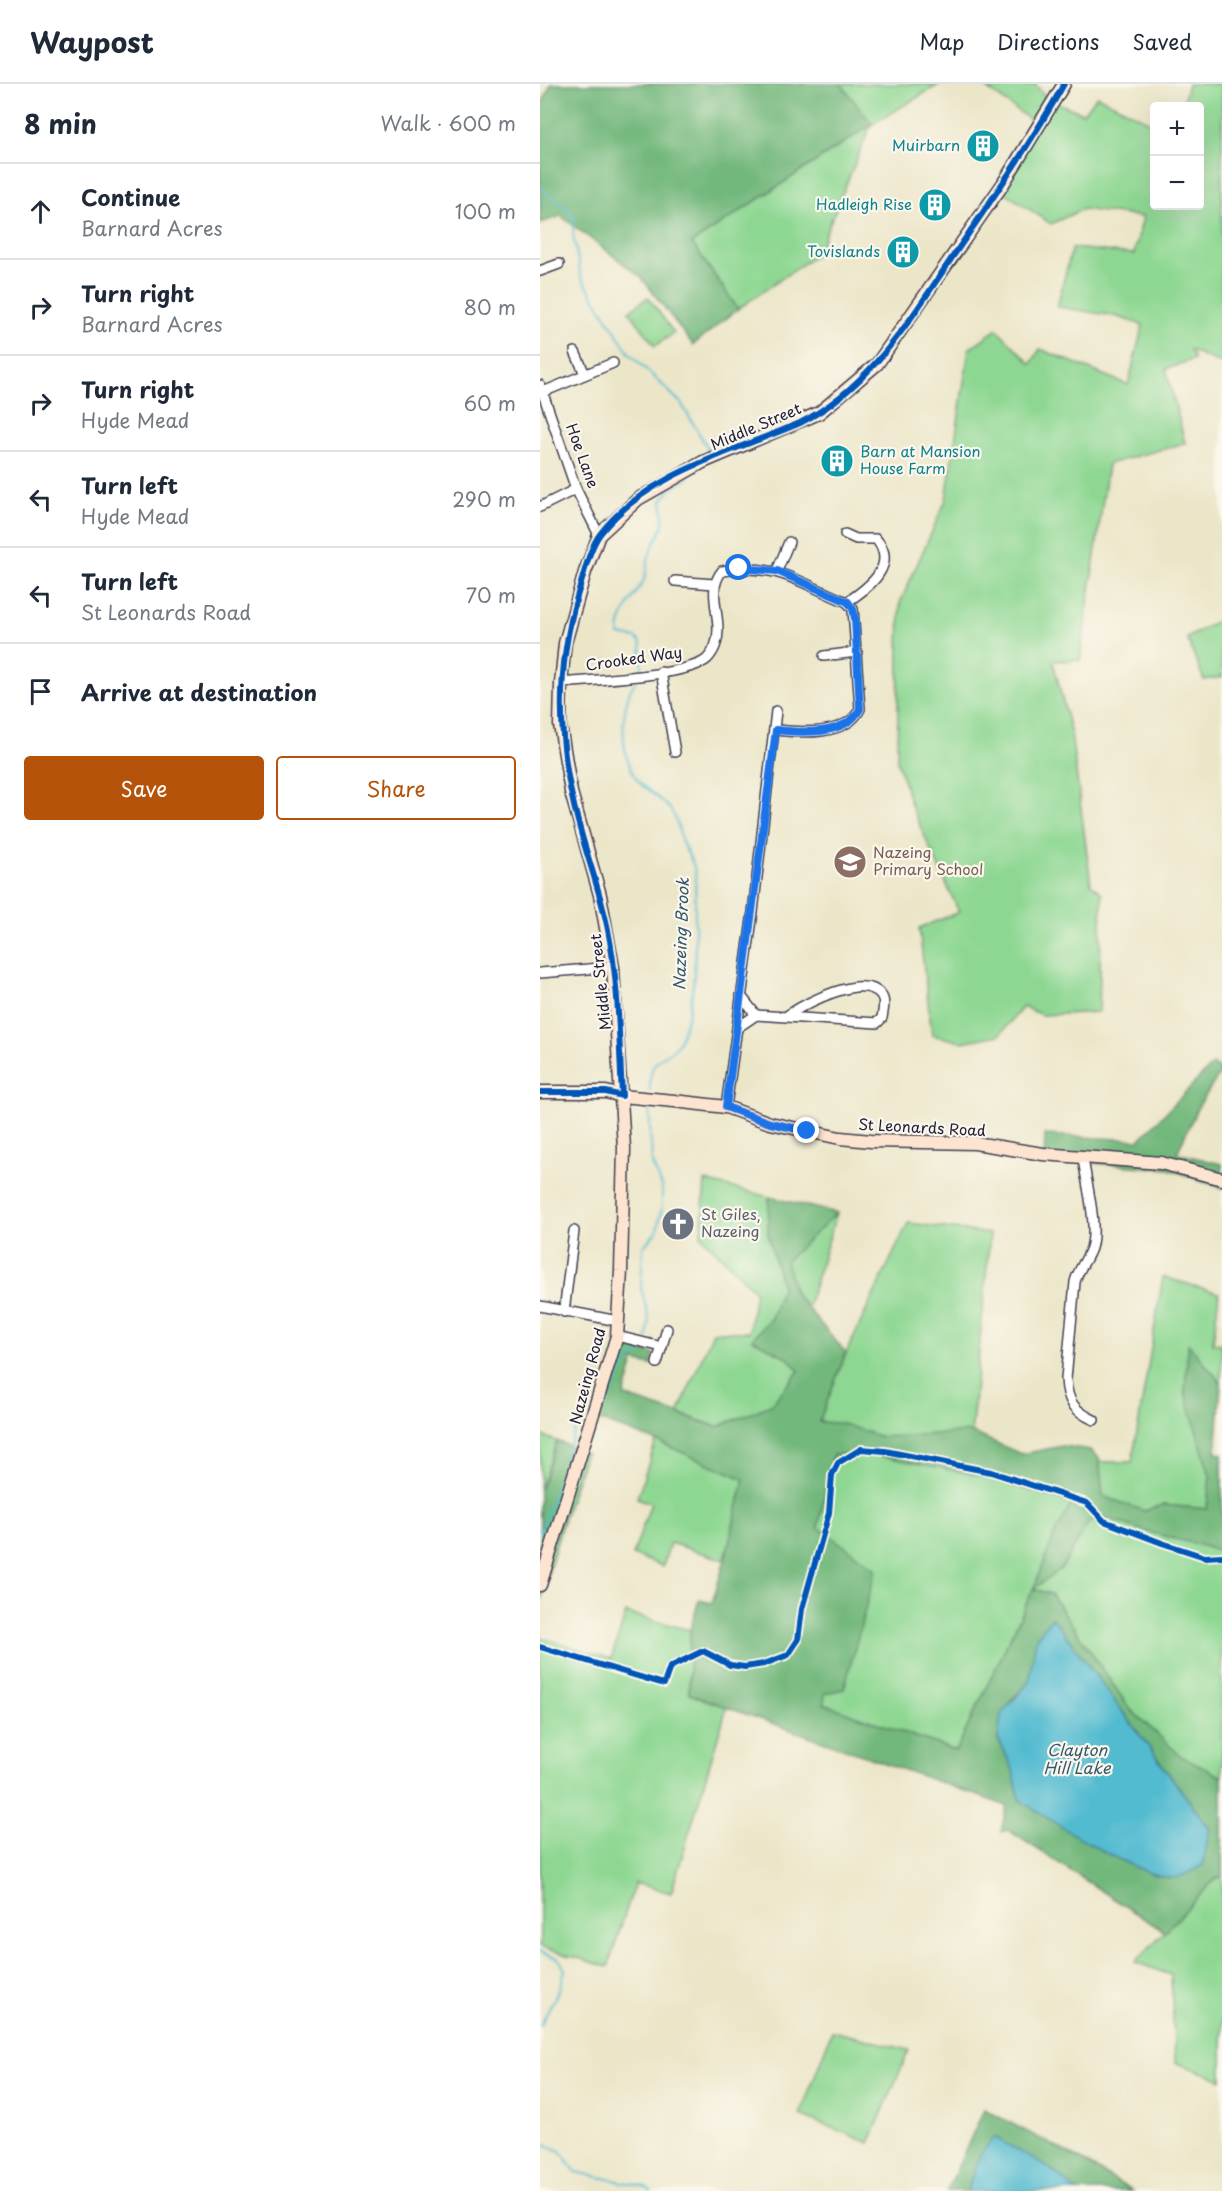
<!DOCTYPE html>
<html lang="en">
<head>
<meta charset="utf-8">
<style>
  body { margin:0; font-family:"Playpen Sans",sans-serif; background:#f2f2f3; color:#1f2937 }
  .controls { position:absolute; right:18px; top:18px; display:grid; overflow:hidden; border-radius:6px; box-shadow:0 6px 24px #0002 }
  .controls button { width:54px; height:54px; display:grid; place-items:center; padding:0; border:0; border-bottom:2px solid #e0e1e3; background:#fff; color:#1f2937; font:30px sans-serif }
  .stop { position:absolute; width:18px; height:18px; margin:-14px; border:4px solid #1a73e8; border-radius:50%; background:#fff }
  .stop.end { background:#1a73e8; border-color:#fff; box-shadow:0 2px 6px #0008 }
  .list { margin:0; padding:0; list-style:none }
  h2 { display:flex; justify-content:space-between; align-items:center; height:78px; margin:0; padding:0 24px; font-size:26px }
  h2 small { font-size:20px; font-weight:400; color:#747a83 }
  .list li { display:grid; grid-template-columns:39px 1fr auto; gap:18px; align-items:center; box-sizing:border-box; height:96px; padding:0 24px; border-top:2px solid #e0e1e3 }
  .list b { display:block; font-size:22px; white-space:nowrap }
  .list p { margin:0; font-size:20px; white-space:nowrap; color:#747a83 }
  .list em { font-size:20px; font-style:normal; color:#747a83 }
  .actions { display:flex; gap:12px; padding:18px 24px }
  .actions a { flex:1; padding:14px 0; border:2px solid #b45309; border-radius:6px; text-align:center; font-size:21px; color:#b45309 }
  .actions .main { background:#b45309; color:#fff }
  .icon { flex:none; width:33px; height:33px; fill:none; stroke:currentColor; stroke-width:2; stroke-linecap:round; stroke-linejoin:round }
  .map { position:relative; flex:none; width:682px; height:2107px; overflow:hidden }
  header { display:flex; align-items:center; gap:36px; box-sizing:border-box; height:84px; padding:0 30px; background:#fff; border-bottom:2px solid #e0e1e3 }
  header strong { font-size:28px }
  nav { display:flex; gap:33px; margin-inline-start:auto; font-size:21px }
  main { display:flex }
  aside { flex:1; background:#fff }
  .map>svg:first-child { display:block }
  .green { fill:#8dd792; stroke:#587c66; stroke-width:1.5 }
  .forest { fill:#72b87c; stroke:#4a6d5c; stroke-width:1.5; fill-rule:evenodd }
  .water { fill:#53bbd0; stroke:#3a6e86; stroke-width:1.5 }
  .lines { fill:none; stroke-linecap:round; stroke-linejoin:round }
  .stream { stroke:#53bbd0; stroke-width:2 }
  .street-casing { stroke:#403f50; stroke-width:12 }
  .secondary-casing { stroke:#403f50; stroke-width:15 }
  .street { stroke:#fff; stroke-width:9 }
  .secondary { stroke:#fde4d0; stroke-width:12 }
  .cycleway-casing { stroke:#fbf7ec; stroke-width:10 }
  .cycleway { stroke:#0057b8; stroke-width:6 }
  .route { stroke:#1a73e8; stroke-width:8 }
  .labels { text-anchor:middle; stroke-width:4.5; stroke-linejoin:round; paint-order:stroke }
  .culture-label { font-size:15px; fill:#0d838f; stroke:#fbf7ec; text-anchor:end }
  .street-label { font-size:15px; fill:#22223b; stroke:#fbf7ec }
  .education-label { font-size:15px; fill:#785e54; stroke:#fbf7ec; text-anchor:start }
  .worship-label { font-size:15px; fill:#5b616d; stroke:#fbf7ec; text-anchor:start }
  .water-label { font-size:16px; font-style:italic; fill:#33586f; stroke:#fbf7ec }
</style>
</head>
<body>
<header>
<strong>Waypost</strong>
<nav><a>Map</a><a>Directions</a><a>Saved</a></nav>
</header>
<main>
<aside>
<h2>8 min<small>Walk · 600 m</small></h2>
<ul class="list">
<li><svg class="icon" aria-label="ahead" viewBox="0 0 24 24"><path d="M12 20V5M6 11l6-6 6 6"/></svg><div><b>Continue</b><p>Barnard Acres</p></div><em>100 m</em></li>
<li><svg class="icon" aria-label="right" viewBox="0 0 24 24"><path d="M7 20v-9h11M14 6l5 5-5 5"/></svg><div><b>Turn right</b><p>Barnard Acres</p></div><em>80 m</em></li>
<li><svg class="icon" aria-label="right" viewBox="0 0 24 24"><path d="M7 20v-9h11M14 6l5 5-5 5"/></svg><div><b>Turn right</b><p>Hyde Mead</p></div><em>60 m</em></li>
<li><svg class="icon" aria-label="left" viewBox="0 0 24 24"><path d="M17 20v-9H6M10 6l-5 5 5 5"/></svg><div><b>Turn left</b><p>Hyde Mead</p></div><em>290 m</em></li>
<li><svg class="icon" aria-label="left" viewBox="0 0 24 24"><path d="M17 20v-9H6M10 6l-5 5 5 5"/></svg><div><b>Turn left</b><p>St Leonards Road</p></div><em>70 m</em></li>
<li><svg class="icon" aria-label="arrive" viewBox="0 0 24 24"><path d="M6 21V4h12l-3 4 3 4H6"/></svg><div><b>Arrive at destination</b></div></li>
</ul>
<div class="actions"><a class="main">Save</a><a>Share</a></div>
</aside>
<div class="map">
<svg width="682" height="2107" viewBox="0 0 682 2107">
  <rect width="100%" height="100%" fill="#fbf7ec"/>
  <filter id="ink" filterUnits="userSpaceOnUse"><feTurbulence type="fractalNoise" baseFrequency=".0167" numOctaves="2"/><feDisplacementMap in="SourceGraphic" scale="12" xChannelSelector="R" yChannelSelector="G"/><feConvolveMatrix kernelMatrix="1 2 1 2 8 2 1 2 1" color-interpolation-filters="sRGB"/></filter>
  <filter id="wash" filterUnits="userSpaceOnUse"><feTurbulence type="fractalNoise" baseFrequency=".008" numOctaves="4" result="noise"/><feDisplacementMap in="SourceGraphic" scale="24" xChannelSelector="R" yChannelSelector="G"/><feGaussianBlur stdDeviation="1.35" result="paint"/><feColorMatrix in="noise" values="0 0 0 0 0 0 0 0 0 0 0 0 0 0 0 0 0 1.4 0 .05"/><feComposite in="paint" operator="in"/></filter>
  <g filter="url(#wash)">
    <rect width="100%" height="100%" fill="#ece6c9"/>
    <g class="green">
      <polygon points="301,0 400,0 331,41 277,170 198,225 152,159 331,41"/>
      <polygon points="441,0 495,0 507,15 543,29 557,12 614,40 614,122 660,122 660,22 642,22 648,0 682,0 682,280 650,266 654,275 626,285 645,359 568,380 540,576 513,577 531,650 551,800 562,809 559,928 502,931 483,923 459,951 422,958 392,951 379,844 419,828 372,724 357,676 360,519 406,416 429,265 457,245 491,280 500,265 588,301 603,241 575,232 517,223 532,164 594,170 603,133 543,125 511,140 464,108 471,86 468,78 493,38"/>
      <polygon points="108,213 134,249 115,262 89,227"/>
      <polygon points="682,534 682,593 664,596 647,554"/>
      <polygon points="165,1097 229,1113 228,1150 242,1203 231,1234 213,1255 248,1274 259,1287 231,1321 178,1343 138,1329 173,1248 209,1248 215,1207 161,1152"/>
      <polygon points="297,1129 267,1225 255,1210 245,1177"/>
      <polygon points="368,1139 450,1150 429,1373 682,1467 682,1693 642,1674 589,1624 511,1510 493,1506 416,1667 283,1620 278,1443 300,1340 279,1338 306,1269"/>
      <polygon points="623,1193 679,1209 673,1259 682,1260 681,1299 649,1261 663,1364 670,1392 667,1425 623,1421 604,1427 563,1412 559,1378 592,1378"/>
      <polygon points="0,1351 17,1357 0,1406"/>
      <polygon points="116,1357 204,1395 185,1476 130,1459 123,1482 93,1471 111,1419 97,1414"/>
      <polygon points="86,1529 150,1546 149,1610 187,1623 131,1809 95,1799 68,1883 0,1863 0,1553 71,1575"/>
      <polygon points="682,1777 682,1996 635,1978 631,1891 595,1878 644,1828"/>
      <polygon points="292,1947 369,1966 329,2059 260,2031"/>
    </g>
    <g class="forest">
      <polygon points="11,0 301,0 332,40 152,159 198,225 153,261 101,193 21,132 0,139 0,24"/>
      <polygon points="672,981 682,986 658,1023 637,1069 682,1080 682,1104 629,1085 504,1075 505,1051 599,1056"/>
      <path d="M229 1113 297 1129 246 1177 255 1210 306 1269 279 1338 300 1339 342 1353 431 1348 481 1370 523 1362 550 1366 559 1374 563 1412 604 1427 623 1421 667 1425 670 1392 645 1308 648 1260 681 1299 676 1369 682 1370V1467L601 1446 564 1433 549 1438 521 1485 493 1505 511 1510 589 1624 642 1673 682 1693V1793L676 1794 625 1848 468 1746 461 1748 467 1722 149 1610 150 1546 159 1516 172 1519 185 1476 204 1395 116 1357 56 1335 81 1261 114 1270 111 1281 94 1277 84 1312 177 1343 231 1321 259 1287 248 1274 212 1255 231 1234 242 1203 228 1150ZM325 1369 437 1391 532 1419 515 1449 493 1506 416 1667 284 1620 285 1609 304 1605 336 1485 278 1443 293 1371ZM512 1533 670 1745 480 1716 472 1682 458 1655 470 1617 490 1598 496 1554Z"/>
      <polygon points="17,1357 46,1369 20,1446 0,1521 0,1406"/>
      <polygon points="444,2025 543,2077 592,2107 537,2107 511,2085 440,2071 427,2107 407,2107"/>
    </g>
    <g class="water">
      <path d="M512 1533 670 1745 663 1781C655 1785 642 1794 633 1794 600 1794 509 1736 480 1716L472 1683 458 1655 461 1630 489 1598 496 1554Z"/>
      <polygon points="454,2053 511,2085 537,2107 427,2107 440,2071"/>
    </g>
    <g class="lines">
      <g class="stream">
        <polyline points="0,104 19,117 34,133 33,150 41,193 89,269 141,319 167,363 167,369"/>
        <path d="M102 586 101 559 96 554 79 551C79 531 92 516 102 500 108 490 106 479 110 469 121 442 126 449 122 417L130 405 149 394"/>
        <path d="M95 598C79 622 78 679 102 701 113 711 123 715 132 728 138 737 139 748 142 758 146 767 151 774 154 783 157 793 155 808 155 819 155 864 158 913 140 955 131 978 108 966 110 1006"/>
        <polyline points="107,1255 109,1235 101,1204 103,1163 117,1147 122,1123 122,1102 112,1079 109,1025"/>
        <polyline points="64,1323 86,1279 101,1268"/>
        <path d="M0 1448C17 1409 25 1367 42 1328L47 1326"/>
        <polyline points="0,1868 19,1875 25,1886 20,1904 0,1942"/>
        <polyline points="0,2058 20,2067 36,2088 106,2103 111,2107"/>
      </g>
    </g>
  </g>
  <g filter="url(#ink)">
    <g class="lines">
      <g class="street-casing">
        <g id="street">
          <polyline points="0,187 19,180"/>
          <polyline points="35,268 45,290"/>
          <polyline points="0,301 36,405 59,451"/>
          <polyline points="3,308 73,279"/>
          <polyline points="0,423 36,405"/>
          <path d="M305 450 316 455H336C359 481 328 504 307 518"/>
          <polyline points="237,487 249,458"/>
          <polyline points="135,497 174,500"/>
          <polyline points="284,572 317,568"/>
          <polyline points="121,588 135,668"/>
          <path d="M21 599C50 596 148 592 167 575 175 567 178 556 178 545 178 525 168 504 182 487 238 478 259 499 307 518L313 525 320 625C307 652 262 649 236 646"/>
          <polyline points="0,889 73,883"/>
          <polyline points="201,912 216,931"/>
          <path d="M197 944 216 931 337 939 342 934C343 927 346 917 341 911 323 888 265 920 248 931"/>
          <polyline points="186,1023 213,828 236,627"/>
          <path d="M543 1074C546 1098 558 1141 551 1164 547 1176 538 1185 535 1198L526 1295C527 1317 534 1327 554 1336"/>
          <polyline points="0,1222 78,1237"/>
          <polyline points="24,1228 34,1147"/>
          <polyline points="77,1252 122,1263"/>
          <polyline points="117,1279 127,1245"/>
        </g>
      </g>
      <g class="secondary-casing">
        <g id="secondary">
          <polyline points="0,1008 66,1008 82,1012 134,1017 186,1023 230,1039 300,1054 331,1057 435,1059 503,1070 621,1079 682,1095"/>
          <polyline points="0,1501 77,1252 81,1187 84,1064 73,883 60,811 31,708 20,641 21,599 25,559 45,488 59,451 98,415 163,378 279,329 337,280 463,100 524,0"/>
        </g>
      </g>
      <use href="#street" class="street"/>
      <use href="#secondary" class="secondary"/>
      <g class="cycleway-casing">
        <g id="cycleway">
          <path d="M0 1008H66L82 1012C79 957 79 900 68 846 61 810 48 776 39 741 17 663 15 587 38 509 44 491 49 465 60 450 107 389 193 368 260 339 333 302 373 230 418 165 455 111 492 57 524 0"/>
          <polyline points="0,1563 124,1600 130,1583 163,1567 190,1581 205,1583 224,1580 248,1571 258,1556 262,1525 289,1429 292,1391 298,1379 321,1365 345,1367 451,1388 547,1419 564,1437 622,1459 665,1473 682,1472"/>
        </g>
      </g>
      <use href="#cycleway" class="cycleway"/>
    </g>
  </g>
  <g class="lines" filter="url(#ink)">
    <path class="route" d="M199 484 237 487 308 518 313 525 315 535 320 625C306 652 262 649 236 646L186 1023 230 1039 267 1047"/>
  </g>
  <defs>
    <g id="building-disc" transform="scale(1.725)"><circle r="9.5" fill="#0f9aa8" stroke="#fbf7ec"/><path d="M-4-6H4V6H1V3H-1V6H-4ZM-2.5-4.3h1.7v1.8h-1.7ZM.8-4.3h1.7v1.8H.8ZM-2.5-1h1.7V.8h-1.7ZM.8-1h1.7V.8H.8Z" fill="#fff"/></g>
    <g id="school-disc" transform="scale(1.725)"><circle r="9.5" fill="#8d6e63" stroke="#fbf7ec"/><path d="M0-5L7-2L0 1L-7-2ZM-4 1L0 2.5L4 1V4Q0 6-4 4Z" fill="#fff"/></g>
    <g id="church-disc" transform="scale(1.725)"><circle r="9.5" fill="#6b7280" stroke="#fbf7ec"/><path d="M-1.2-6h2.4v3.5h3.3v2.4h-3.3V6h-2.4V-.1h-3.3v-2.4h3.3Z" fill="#fff"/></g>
  </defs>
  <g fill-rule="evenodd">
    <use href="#building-disc" x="443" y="62"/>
    <use href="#building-disc" x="395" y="121"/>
    <use href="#building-disc" x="363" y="168"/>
    <use href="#building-disc" x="297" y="377"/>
    <use href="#school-disc" x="310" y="778"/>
    <use href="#church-disc" x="138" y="1140"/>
  </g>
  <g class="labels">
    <g class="culture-label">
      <text x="420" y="67">Muirbarn</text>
      <text x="372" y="126">Hadleigh Rise</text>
      <text x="340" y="173">Tovislands</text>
      <text x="320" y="373" text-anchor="start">Barn at Mansion<tspan x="320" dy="17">House Farm</tspan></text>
    </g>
    <g class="street-label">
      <text transform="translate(216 343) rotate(-23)" y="5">Middle Street</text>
      <text transform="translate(42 372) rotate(70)" y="5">Hoe Lane</text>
      <text transform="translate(94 575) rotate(-8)" y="5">Crooked Way</text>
      <text transform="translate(61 898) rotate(-96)" y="5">Middle Street</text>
      <text transform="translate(382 1044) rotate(3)" y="5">St Leonards Road</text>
      <text transform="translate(48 1292) rotate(-75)" y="5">Nazeing Road</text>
    </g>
    <g class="education-label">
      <text x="333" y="774">Nazeing<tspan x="333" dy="17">Primary School</tspan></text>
    </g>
    <g class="worship-label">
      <text x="161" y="1136">St Giles,<tspan x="161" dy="17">Nazeing</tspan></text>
    </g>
    <g class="water-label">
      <text transform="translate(141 850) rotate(-88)" y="6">Nazeing Brook</text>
      <text x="537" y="1672">Clayton<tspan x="537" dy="18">Hill Lake</tspan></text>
    </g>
  </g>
</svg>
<div class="controls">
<button>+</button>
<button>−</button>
</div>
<div class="stop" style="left:199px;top:484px"></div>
<div class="stop end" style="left:267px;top:1047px"></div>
</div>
</main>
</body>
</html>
